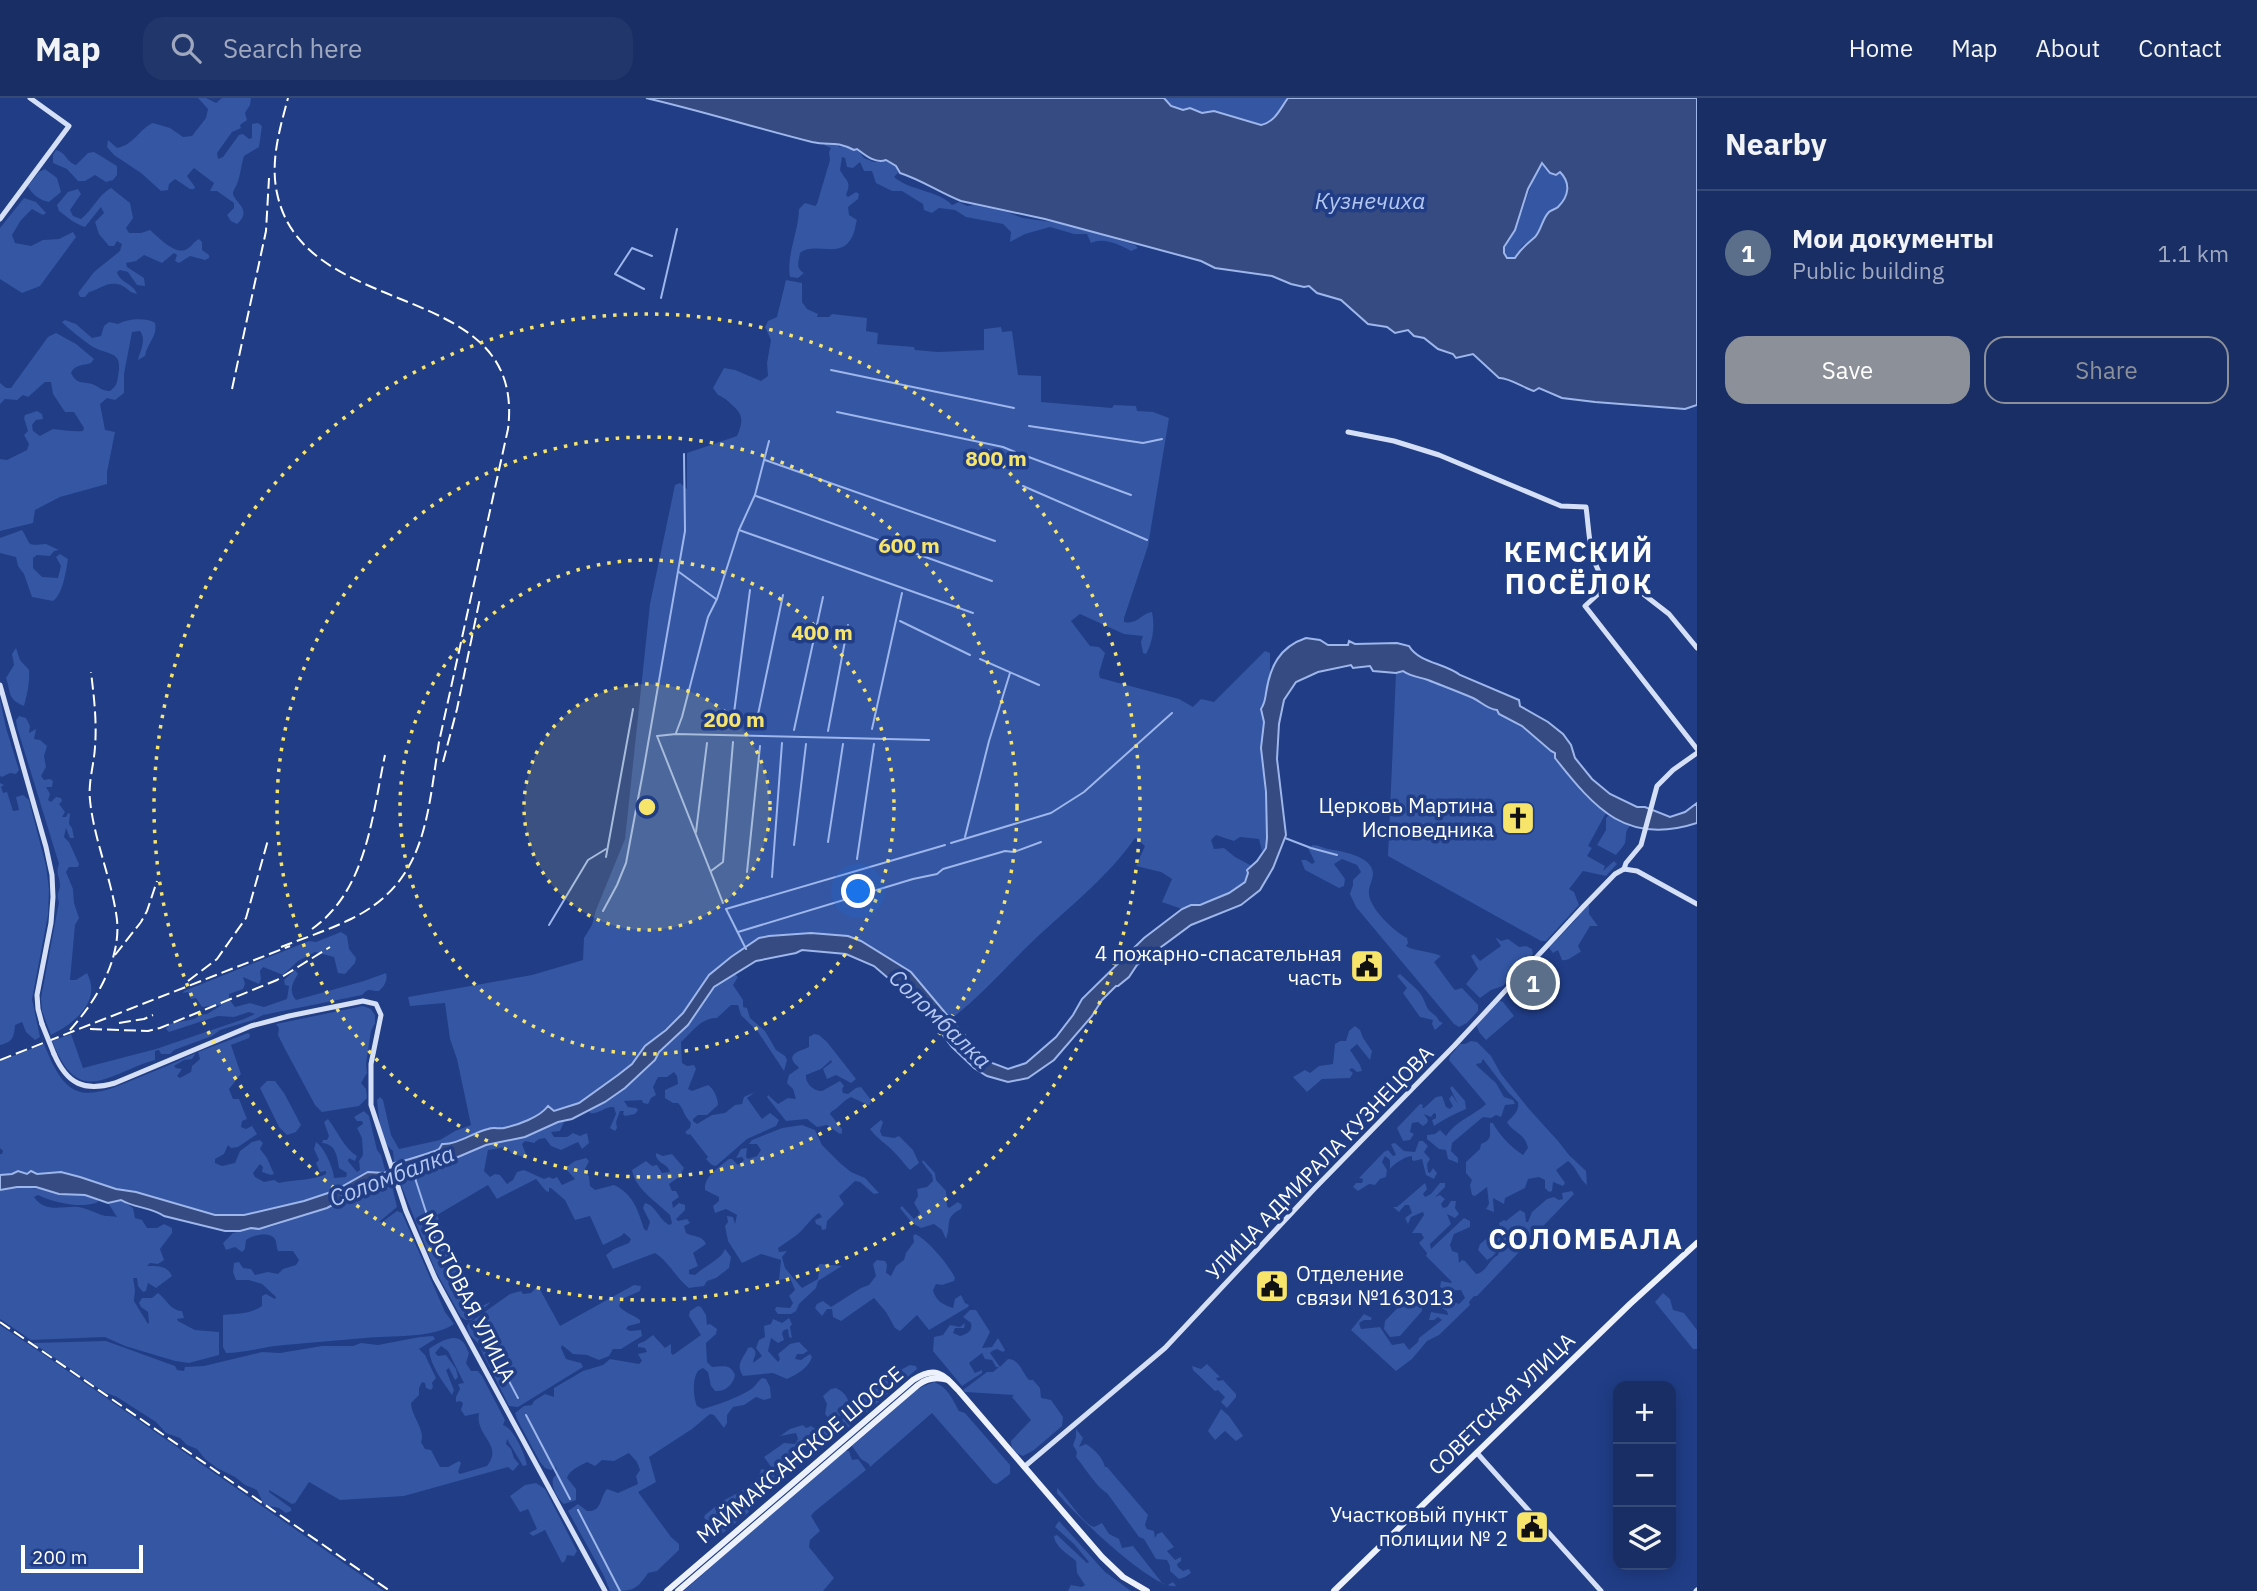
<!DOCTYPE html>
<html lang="en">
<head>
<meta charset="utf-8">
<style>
  body { margin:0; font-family:"IBM Plex Sans",sans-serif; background:#21366a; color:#f1f3f6 }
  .controls { position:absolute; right:21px; bottom:21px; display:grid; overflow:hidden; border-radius:14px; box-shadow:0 4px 18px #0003 }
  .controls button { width:63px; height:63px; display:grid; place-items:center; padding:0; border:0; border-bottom:2px solid #364a78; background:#182e64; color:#f1f3f6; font:35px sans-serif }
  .scale { position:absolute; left:21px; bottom:18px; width:122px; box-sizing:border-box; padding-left:7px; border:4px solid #fff; border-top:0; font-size:19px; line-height:24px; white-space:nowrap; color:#fff; -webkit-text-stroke:5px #203d86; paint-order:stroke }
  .you { position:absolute; left:859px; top:794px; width:24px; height:24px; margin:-18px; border:5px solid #fff; border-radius:50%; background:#1a73e8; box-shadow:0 0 0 10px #1a73e833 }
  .badge { display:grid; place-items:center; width:46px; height:46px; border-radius:50%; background:#8c9099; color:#fff; font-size:23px; font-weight:700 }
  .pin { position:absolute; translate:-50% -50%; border:4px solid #fff; box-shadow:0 2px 7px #0006 }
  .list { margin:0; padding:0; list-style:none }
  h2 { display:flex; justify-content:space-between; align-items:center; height:91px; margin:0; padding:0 28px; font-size:30px }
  h2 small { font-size:23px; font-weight:400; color:#9fa8bf }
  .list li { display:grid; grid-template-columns:46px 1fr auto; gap:21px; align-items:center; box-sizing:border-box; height:126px; padding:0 28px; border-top:2px solid #364a78 }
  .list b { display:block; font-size:26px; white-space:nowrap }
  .list p { margin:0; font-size:23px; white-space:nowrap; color:#9fa8bf }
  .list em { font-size:23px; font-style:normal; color:#9fa8bf }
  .actions { display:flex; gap:14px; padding:21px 28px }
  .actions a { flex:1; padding:16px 0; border:2px solid #8c9099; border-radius:21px; text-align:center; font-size:24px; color:#8c9099 }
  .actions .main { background:#8c9099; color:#fff }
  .icon { flex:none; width:38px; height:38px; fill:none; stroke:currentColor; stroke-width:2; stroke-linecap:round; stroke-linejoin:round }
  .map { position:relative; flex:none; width:1697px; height:1493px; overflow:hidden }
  header { display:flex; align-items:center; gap:42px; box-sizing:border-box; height:98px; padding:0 35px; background:#182e64; border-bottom:2px solid #364a78 }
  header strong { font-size:33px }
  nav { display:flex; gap:38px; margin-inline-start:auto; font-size:24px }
  .search { width:490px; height:63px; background:#21366a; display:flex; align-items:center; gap:18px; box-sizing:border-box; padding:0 24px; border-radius:21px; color:#9fa8bf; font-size:26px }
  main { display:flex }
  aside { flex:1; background:#182e64 }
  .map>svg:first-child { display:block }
  .green { fill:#3456a3 }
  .water { fill:#364b81; stroke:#9db6eb; stroke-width:2; fill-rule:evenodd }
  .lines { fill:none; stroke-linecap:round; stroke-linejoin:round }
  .stream { stroke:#9db6eb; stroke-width:2 }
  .secondary { stroke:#d5dff8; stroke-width:5 }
  .primary { stroke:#edf1fe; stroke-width:6 }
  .rail { stroke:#fff; stroke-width:2; stroke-dasharray:12 5; stroke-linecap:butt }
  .secondary-bridge { stroke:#d5dff8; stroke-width:5 }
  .ring { fill:none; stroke:#f7e46b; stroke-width:3.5; stroke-dasharray:3.5 7 }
  .labels { text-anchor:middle; stroke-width:7; stroke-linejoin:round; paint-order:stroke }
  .poi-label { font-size:21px; fill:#fff; stroke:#203d86; text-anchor:end }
  .street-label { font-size:21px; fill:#fff; stroke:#203d86 }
  .water-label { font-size:23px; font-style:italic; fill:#b5c8f1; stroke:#203d86 }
  .district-label { font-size:28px; font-weight:bold; letter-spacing:2px; fill:#fff; stroke:#203d86 }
  .centre { fill:#f7e46b; stroke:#203d86; stroke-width:3.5 }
  .ring-label { font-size:21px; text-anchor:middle; font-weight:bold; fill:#f7e46b; stroke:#203d86; stroke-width:7; stroke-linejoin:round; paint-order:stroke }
</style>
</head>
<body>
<header>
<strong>Map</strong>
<div class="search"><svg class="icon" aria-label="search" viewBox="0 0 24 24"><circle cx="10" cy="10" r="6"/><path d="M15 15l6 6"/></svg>Search here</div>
<nav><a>Home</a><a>Map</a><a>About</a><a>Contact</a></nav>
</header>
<main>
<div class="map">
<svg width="1697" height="1493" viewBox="0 0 1697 1493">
  <rect width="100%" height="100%" fill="#203d86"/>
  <g class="green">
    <path d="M198 0H206L216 5 222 0H251L250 7 245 15 247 22 240 27 241 30 232 34 217 55 218 61 223 59 239 37 243 36 249 41 252 40V26L258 25 262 28 259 49 244 58C241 67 241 76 237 86 236 89 233 92 233 96 235 105 253 112 237 126L231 123 227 117 234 110V105L217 93H210L214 85 194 70 187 78 195 89 194 91H190L175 81 169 86 168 92 161 93 141 75 114 57 107 49 108 42 117 50C134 47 139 31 153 25L170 30 183 39 192 38 206 20 208 11Z"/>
    <path d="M1164 0H1288C1280 11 1275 24 1261 27L1214 13 1202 15 1190 10 1183 12 1171 8Z"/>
    <path d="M827 43 837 44 839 49 844 48 849 51H857L864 60 874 64 888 63 896 69 898 75 894 79C910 93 938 92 952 107L959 104 967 108 974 107 1007 114 1023 120 1066 126 1135 147 1138 150 1131 153C1119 146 1103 139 1091 145L1087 136H1074L1050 129 1025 136 1010 144 1011 134 1003 126 966 119 955 112 939 110 932 115 924 112 923 106 902 93H892L876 85 872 73H864L860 64 853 70 847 69 845 60 842 59 840 72C846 84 852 82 846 97L848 99 856 94 859 96 858 101 848 109 849 117 857 122C855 128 855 134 852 139 841 162 815 143 800 155 799 163 795 170 804 175L798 180 790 179C786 158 799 132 799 111L805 105 815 108 817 106 830 62 829 54 831 50 824 47Z"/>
    <path d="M56 52C66 54 67 65 76 67L88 55 94 54 117 68V77L113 82 106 84 95 77 85 83H78L67 71 53 65V57Z"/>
    <path d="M1542 64 1547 71 1562 76 1568 84V93L1559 108 1541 126 1537 137 1522 148 1515 160 1510 161 1505 158C1502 146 1513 139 1517 128 1525 106 1531 84 1542 64Z"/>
    <path d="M45 71 57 80 61 94 49 104C41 103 31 96 28 88L39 74Z"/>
    <path d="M111 90 130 105 133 120 126 130 129 135H141L150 132C158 139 174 156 185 152 191 150 193 144 199 141L202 144V152L209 157V160L205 162 190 158 179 165 175 163 177 157 174 155 162 165 144 157 136 163 126 165 127 169 144 180 145 188 137 187 128 174 120 172 117 174C120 185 133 185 137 196 129 195 125 187 117 186 106 184 98 192 89 194L85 199H80L78 195 94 174 120 153 122 146 117 143 114 148H109L99 136 95 124 104 115 101 109 85 129C75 126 67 119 59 113L57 107 68 94 78 91 81 96 70 112 73 118 81 121C93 112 98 97 111 90Z"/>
    <polygon points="24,100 36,104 46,115 43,117 32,111 21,122 12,137 15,145 31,148 43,142 59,141 73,134 76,139 40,188 22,195 0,181 0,130"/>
    <path d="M786 182 802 185V204L807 211 818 216 817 219H829L832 216 867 220 866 233 878 235 877 246 914 249 915 252 938 254 984 252V231L1001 229 1002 234 1012 233 1018 277 1041 278V304L1112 310 1114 307 1136 308 1137 313 1153 314 1169 320 1148 448 1124 520V524C1137 527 1142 515 1152 514 1155 528 1153 544 1146 556L1143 555 1141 544 1143 538 1124 536 1080 516 1071 523 1090 548 1099 549 1105 555 1099 575 1100 580 1179 601 1193 609 1201 601 1214 604 1265 553 1270 555C1270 573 1271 595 1261 611L1264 624 1261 650 1268 727 1266 750 1262 753 1259 741 1240 739 1234 743 1216 737 1211 742 1214 751 1224 750 1235 759 1252 768 1248 772C1249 796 1199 805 1182 811L1162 804 1172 781 1161 774 1136 768 1145 748 1135 740C1108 779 1068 810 1033 843 1006 869 981 898 951 921L911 874 855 840 811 835 759 840 731 859 709 877 683 915 643 951 632 966 579 1005 553 1013 547 1009 537 1019 503 1031 492 1030 467 1038 453 1046 440 1048 439 1051C431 1055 401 1065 394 1065L393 1053C379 1042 379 1018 377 1002L380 999 383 1002 391 1037 399 1051 440 1042 455 1033 471 1027 457 961 450 941 445 905 410 908 408 899 532 877 583 862 584 840 592 827 596 812 625 741 650 506 675 387 680 385 687 391V355L737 338C743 324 744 317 732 307 727 302 725 300 718 297L713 290 724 270 735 272 761 283 768 278 767 265 771 242 765 229 768 223 777 219Z"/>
    <path d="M65 222 76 226 92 240 101 238 104 228 109 224 118 226C127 221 146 219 155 225 158 238 147 245 145 258L138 262C140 252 147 243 140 233L132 234 124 276V295L115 302 107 300 100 306 105 332 115 334 107 374V386L60 399 35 412 33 425 0 433V361L7 362 27 352 29 346 24 337 28 333 24 320 25 317 37 313 42 316 43 321 36 322 32 327 33 333 40 338 53 331C63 332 74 334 83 333L84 330 74 314H65L53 296 51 284H45L28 299 23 297 17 302 5 301 0 306V285L6 290H11L48 239 56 235 76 246 94 261 91 265C83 268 75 266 71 275 77 287 82 283 92 286 100 289 101 293 110 293 116 288 117 286 118 278 123 253 111 258 93 249 87 245 66 229 62 224Z"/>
    <path d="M22 432C32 447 25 448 46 446L59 452 54 453 50 458 37 457 33 460V470L42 479 58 480 61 468 56 459 60 456 68 461C66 473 63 496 53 503L32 499 24 476 18 468 16 459 0 455V440Z"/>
    <path d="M16 550 20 562 29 572C30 585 27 596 24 608 7 601 11 594 6 580L14 567 12 556Z"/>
    <path d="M1403 573 1452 591 1473 600 1491 612H1497L1499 616 1533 636 1537 642 1551 653 1555 655C1567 679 1584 700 1606 715L1588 748 1592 750 1587 758 1605 768 1603 773 1614 763 1617 766 1606 778 1583 773 1569 791 1574 794 1579 807 1546 843H1541L1388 758 1396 575Z"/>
    <polygon points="0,601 6,630 19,672 16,676 10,675 2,679 0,678"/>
    <path d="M19 618 26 620 30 628 29 635 36 631 34 641 40 642 47 648 44 658 46 669 41 678 44 682 50 681 53 683 52 689H46L50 696 48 702 51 704 56 699 61 700 62 703 59 706 65 714 62 719H66L68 715 70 716 69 726 72 730 74 740H70L66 730 64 739 69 744 79 766 78 769H69L66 774 73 791 74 805 79 820 75 827 70 882H76L87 875C102 903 75 925 51 937L42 913 41 900 59 804C56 796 59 795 60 788 60 779 55 775 59 766L17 629 16 622Z"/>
    <path d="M0 685 4 687 1 689 3 695 7 694 13 713 19 712 16 699 23 697 29 702 46 768 49 791 48 817 32 901 40 939 35 942 26 934 22 924 15 927C14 939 13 944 0 947Z"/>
    <path d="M1610 716 1631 727C1624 733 1627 737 1625 745 1624 748 1618 754 1616 757L1597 747 1606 732V720Z"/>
    <path d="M1313 747C1319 747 1323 750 1328 751 1341 753 1372 758 1373 775 1373 783 1368 789 1369 796 1370 811 1395 834 1407 840L1408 845 1406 848C1413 853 1430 853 1441 858L1434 864 1453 890 1455 892 1462 890 1478 907V913L1467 925 1459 929 1454 926 1356 809 1350 796 1353 787V782L1361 774 1357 767 1342 761 1334 766 1345 781 1344 788 1339 790 1305 772 1301 762H1306L1312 766 1315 764 1308 750Z"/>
    <path d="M1589 807V816L1598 828H1590L1578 848 1581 854C1575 856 1568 864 1562 862L1558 852 1553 855 1549 850C1557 839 1579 822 1583 810Z"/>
    <path d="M341 834 347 838 349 851 356 860 355 865 345 876 338 875 334 859 315 854 298 863 283 877 263 869 260 873 261 881 259 886 243 879 245 886 243 891 229 896V901L235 909 250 905 264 909 287 901 289 888 285 887 284 882 295 872 298 876C293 884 288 893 296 902L364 883 386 875C388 881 385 888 379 893 371 894 370 888 362 897L263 917 253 922 220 932 212 938 174 952 170 956H161L159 952 155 953V962C106 976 79 1011 52 943L71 936 83 970 156 951 244 921 255 916 249 914 234 919 218 918 169 934 166 931 169 926 194 921 200 917 207 916 222 907 202 909 196 900 191 901 188 894 183 895 184 893 309 843 316 844Z"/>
    <polygon points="1495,839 1501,843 1508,841 1519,849 1526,848 1532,851 1533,856 1503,888 1491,892 1480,900 1466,886 1478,871 1471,858 1474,856 1480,863 1501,848"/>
    <path d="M735 876 738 879 733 887 743 902V909L747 910 750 920 765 933 776 952 785 958 787 962 784 973 758 934 741 917 738 907H731L717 920C702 919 692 934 681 944L682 965 687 968 694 967 696 971 688 991 692 993 708 987C714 991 718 1000 718 1007L707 1017H698L693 1021V1023L697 1026 712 1017 725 1015 735 1007 742 1006 744 999 755 994 747 1000 762 1021 770 1015 779 1022 776 1028 747 1041 716 1068 712 1067 706 1061 708 1059 690 1036 688 1037 685 1034 690 1030 691 1025C683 1017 684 1011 678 1005H673L665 1000V992L678 986 677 978 674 974 667 979H658L653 989 656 997 651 1000 648 1006 643 1005 642 1002 624 1003 628 1009 636 1010 638 1012 635 1016 625 1018 623 1016 624 1013H620L616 1024 617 1030 615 1033 610 1030 616 1016 614 1009C605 1008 598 1017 590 1015L589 1012 695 916 714 889Z"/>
    <path d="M1400 876C1401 877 1419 893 1420 895 1424 900 1425 906 1428 911 1433 917 1436 916 1439 923L1443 925 1435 932 1432 926 1433 922 1420 919 1403 895 1407 890 1397 878Z"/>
    <polygon points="1498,902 1503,904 1514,918 1486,942 1479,934 1476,926"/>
    <polygon points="363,908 371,911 375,917 375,925 371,933 366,966 367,975 361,985 366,991 367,1000 359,1008 322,1014 315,1007 285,951 278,937 279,930 276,926"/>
    <polygon points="1355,928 1360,932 1363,940 1372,953 1370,962 1357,946 1350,952 1360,967 1362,973 1357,974 1352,970 1349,972 1353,975 1350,980 1322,981 1307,994 1293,979 1305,972 1310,975 1319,968 1333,966 1335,946 1340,943 1346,943 1349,933"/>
    <path d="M248 935 250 937 249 940 231 947 241 976 229 991 233 1001H239L247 1021 242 1023 241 1029 246 1031 252 1028 257 1036 238 1049 231 1050 228 1047 224 1056 215 1061V1065L222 1068 235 1065 240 1053 252 1044 260 1042 263 1045 260 1051 267 1060 274 1076 271 1077 262 1074 263 1069 260 1066 253 1075 255 1079 264 1084 274 1082 279 1085C295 1081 312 1083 326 1076V1073L320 1074 316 1065 319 1062 314 1051 316 1044C324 1049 334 1071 334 1080L346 1079 347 1075 339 1070C337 1058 336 1046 322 1045L323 1042H327L329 1038 324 1024 328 1021C338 1034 344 1050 357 1058L355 1063 349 1060 348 1063 357 1074 360 1072 359 1063 363 1057 362 1040 357 1030 363 1026 362 1023H357L354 1019 364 1013 369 1018 377 1052 381 1057 386 1075 368 1074 334 1093 304 1103 244 1117H215L136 1094 116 1091 61 1074 28 1076 18 1073 12 1076 0 1077V1056H2L3 1053 0 1050V963L44 946C66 1002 82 1004 135 981 155 973 176 964 196 955L192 961 184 962 174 968 176 970 182 971 177 978 180 980 191 974 192 968 200 961 198 954Z"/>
    <path d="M814 936 819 937 827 944 856 981 851 985 836 977 827 981 823 971 832 964 831 962 821 971 806 977C805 985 813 993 822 993L840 983 844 988 842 991 843 995 848 996 856 990 861 989 871 1002 870 1007H868L851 999C842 1003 839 1010 831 1014L830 1016 842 1031V1035L840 1036 827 1027 817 1029 807 1021 786 1023 767 999 768 997 778 1006 788 1000 796 1001 793 991 787 985 789 977 799 970C797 967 794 966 793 963 789 954 804 952 809 949V939Z"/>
    <path d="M1471 943 1477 944 1491 958 1501 976 1529 1011 1558 1043 1569 1057 1586 1073 1587 1087C1579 1081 1577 1070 1568 1063L1556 1072 1565 1085 1563 1088 1553 1084 1552 1093 1549 1094 1545 1090V1082L1539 1079 1528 1081 1525 1090 1505 1100 1504 1106 1493 1100 1494 1114 1486 1111 1489 1106 1487 1089 1475 1098 1472 1097 1470 1087 1472 1082 1466 1075V1064L1480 1051 1481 1046C1494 1041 1489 1036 1490 1025H1493C1499 1037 1512 1050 1523 1057L1528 1050C1525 1035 1513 1035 1507 1024 1512 1019 1520 1013 1518 1004L1508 994 1483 961 1481 965 1476 966 1477 968 1496 985 1504 999 1513 1002 1515 1006 1505 1007 1501 1019 1496 1017 1491 1020 1483 1019 1452 1045 1451 1053 1458 1060V1065L1448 1061 1446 1052 1439 1051 1427 1041V1037L1435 1036 1440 1032 1446 1038C1457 1022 1473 1018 1486 1006L1449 962 1450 958 1460 946H1465Z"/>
    <polygon points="267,983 275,983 284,995 301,1027 296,1034 287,1037 279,1029 260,990"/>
    <path d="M1452 988 1465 1003 1466 1011C1454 1016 1445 1021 1434 1028L1432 1022 1436 1020V1016L1434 1015 1431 1019 1424 1016 1428 1022 1427 1025 1423 1028 1418 1024 1412 1025 1410 1034 1414 1036 1410 1042 1403 1043 1397 1030 1420 1006 1423 1007 1422 1010H1424L1436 999 1442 998 1446 1009 1450 1011 1453 1008 1449 1001 1452 997 1458 1006 1450 990Z"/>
    <path d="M881 1022 883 1024 880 1033 882 1038 894 1040 899 1038 913 1052 919 1065 910 1072C905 1067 900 1060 895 1055 887 1046 877 1041 870 1031Z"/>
    <path d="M558 1023 564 1024 560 1033 551 1034 554 1039H567L573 1035 580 1038 587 1035 589 1045 582 1051 578 1044 561 1052 551 1048 545 1040 539 1041 534 1045 525 1043 522 1046 526 1056 523 1059 511 1055 507 1049 488 1052 484 1073 490 1079 495 1076 500 1077 507 1086 513 1082 517 1074 524 1072 544 1081 549 1079 553 1081 557 1079 562 1087 575 1081 565 1070 575 1063 586 1060 589 1063 585 1071 589 1079 590 1088 595 1092 614 1087C633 1096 638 1112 644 1131L647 1133 650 1124 643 1110 645 1105C657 1108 659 1123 670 1127L672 1125 670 1117C658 1105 635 1091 632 1072L646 1063 652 1068 657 1067 662 1075 670 1074C667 1065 658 1066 656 1058V1055L663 1058 672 1056 684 1070 679 1079 669 1086 672 1093H676L679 1099 672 1104 673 1110 679 1105 685 1107V1112L676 1121 678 1123 687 1121 690 1125 684 1128 686 1135C693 1139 702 1137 706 1146L693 1155 698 1168 689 1172V1176L695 1177C704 1168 721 1162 725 1151L731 1159 729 1170 716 1180 707 1183 704 1188 689 1190C676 1180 669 1164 655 1155L613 1171 606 1157 614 1151 629 1145 631 1141 624 1135 621 1138 603 1147 590 1118 575 1122 565 1102 551 1090H549V1094L546 1093 536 1081 497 1101 488 1087 437 1117 448 1144 447 1150 450 1149 473 1204 477 1210 491 1204 471 1222H466L461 1219 436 1174 397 1077H414L435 1066 458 1059 486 1047 525 1039Z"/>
    <path d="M802 1027 815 1032 822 1047 841 1066 851 1074 865 1080 879 1095 874 1096 860 1084 855 1083 839 1098 844 1106 827 1123 826 1131 822 1132 821 1128 816 1126 815 1122 822 1119 819 1115C811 1120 806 1129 798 1136 792 1141 785 1145 778 1150L779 1154 787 1153 782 1159 785 1170 802 1190 818 1181 819 1174 817 1169 820 1166 842 1168 818 1183 816 1190 799 1206 796 1213 791 1216H778L775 1212 776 1209 790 1210 793 1205 789 1198 795 1192 790 1180 779 1182 781 1162 761 1156 742 1165 728 1143 725 1128 728 1124 727 1118 733 1119 735 1126 737 1117 726 1111 715 1115 713 1108 719 1103V1099L705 1092C704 1078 718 1070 729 1061H732L738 1067 744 1062 742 1059 736 1060 741 1051 747 1050 746 1059 748 1061 757 1058 761 1052 757 1046H749L752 1042 782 1030Z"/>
    <path d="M1419 1043H1423L1428 1048 1424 1054 1430 1061 1427 1066 1428 1074 1430 1075 1433 1070 1437 1075 1434 1081 1426 1077 1422 1061 1414 1063 1412 1062V1058C1404 1059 1395 1065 1390 1071V1062L1385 1058 1382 1064 1387 1072 1386 1079 1380 1081 1375 1087 1369 1086 1358 1093 1353 1089 1356 1085H1362L1363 1081 1359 1080 1384 1054 1388 1052 1393 1058 1396 1057 1391 1046 1395 1045 1404 1053 1415 1054Z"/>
    <path d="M923 1062 935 1075 936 1082 946 1093 947 1108 949 1110 958 1104 962 1107 961 1111C943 1120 952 1127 946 1141L942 1132 934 1126 921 1130 912 1125 900 1110 902 1108 914 1121 920 1115 914 1105 918 1098 917 1091 927 1089 933 1083 932 1077 922 1064Z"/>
    <path d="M387 1082 392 1088 397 1109 379 1124H382L397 1113 402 1115 445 1214 454 1226C433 1241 390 1237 365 1240 338 1242 311 1245 285 1247 266 1248 245 1255 226 1255L223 1249V1217C236 1215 249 1217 262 1208V1198L266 1196 275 1201 276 1199 262 1186 249 1182H236L233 1174 234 1165 239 1164 243 1170 251 1171 255 1177 268 1174 278 1176 283 1171 296 1167 299 1162 293 1153H278C276 1149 277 1145 275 1141 270 1133 252 1137 246 1142L245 1151 242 1154 235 1149 226 1152 223 1145 233 1135 251 1130 259 1131 270 1129 319 1113 355 1095Z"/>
    <path d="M1425 1085 1427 1091 1423 1096 1425 1099 1431 1096 1440 1085H1445V1089L1435 1099 1440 1097 1445 1101 1441 1106 1443 1110 1447 1109 1451 1103H1456L1455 1110 1459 1116 1455 1120 1447 1116 1451 1126 1430 1146 1431 1151 1464 1120 1470 1123V1129L1454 1136 1450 1147 1452 1153 1458 1155 1459 1165 1462 1162 1465 1163 1476 1176C1487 1174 1489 1161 1498 1157L1499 1153 1507 1151 1506 1146 1515 1143 1518 1150 1521 1147 1524 1149 1477 1198H1474L1469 1204 1470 1207 1439 1237 1427 1243 1412 1261 1396 1273 1351 1232 1364 1216 1372 1220 1371 1222H1364L1359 1225 1361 1231 1380 1229 1392 1247 1404 1245 1409 1252 1418 1244 1419 1240 1442 1222 1438 1219 1434 1222H1429L1431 1214 1448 1217 1447 1213 1440 1209V1203L1443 1198H1446L1449 1207 1454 1204 1459 1206 1465 1200 1461 1192 1448 1193 1440 1189 1441 1183 1451 1185 1452 1184 1426 1158 1427 1155 1419 1145 1424 1140 1421 1135H1412L1424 1117 1423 1114 1411 1119 1408 1126 1405 1120 1412 1115 1409 1107H1405L1399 1114 1393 1109H1397Z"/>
    <path d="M17 1089 44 1091 59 1096 85 1097 97 1101 98 1104C82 1111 54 1105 38 1097L34 1099C47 1118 68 1105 83 1110 90 1112 98 1116 105 1118 109 1118 113 1118 117 1119L108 1105 121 1102 133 1110 135 1120 142 1122 147 1130H157L164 1126 172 1130V1135L160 1151 164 1162 158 1166 150 1165 147 1168C157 1168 167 1167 172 1178L156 1190 148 1185 146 1193 143 1194 138 1188 137 1180H133L135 1192 134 1203 148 1226 149 1224 148 1214 141 1209 139 1205 142 1200H152L158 1195C166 1201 171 1213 182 1213L184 1220 177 1221 178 1223 195 1232 219 1234V1257L189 1265 175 1263 125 1248 105 1239 31 1242 0 1221V1092Z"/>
    <polygon points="1572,1093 1574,1096 1525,1147 1520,1139 1510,1138 1492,1159 1487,1162 1478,1152 1480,1146 1486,1141 1496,1142 1503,1136 1503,1132 1500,1131 1499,1125 1504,1122 1506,1123 1520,1112 1525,1115 1526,1124 1528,1124 1532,1114 1547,1101 1554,1099 1559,1102 1563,1101 1562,1095"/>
    <path d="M915 1136C927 1141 949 1167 955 1180L954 1183 942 1187 936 1186 933 1192C935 1202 943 1207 953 1210L955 1201 961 1197 965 1205 969 1207 968 1209 929 1232 917 1217 900 1233 895 1230 886 1214 874 1200 841 1223 833 1219 832 1211H827L822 1218 815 1210 817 1206 823 1203 831 1209 861 1190 869 1187 876 1178 873 1166 877 1162 885 1163 887 1167 886 1175 891 1178 896 1168 904 1162 906 1155 914 1144 913 1138Z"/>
    <path d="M634 1187 641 1188 640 1193 622 1201 619 1208C623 1214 634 1217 640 1222V1225L628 1228 626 1231 630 1233 641 1232 642 1238 621 1251H613L609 1258 599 1262 587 1257 573 1256 562 1247 561 1250 566 1261 581 1265 583 1269 518 1309 509 1308 480 1250 481 1248 469 1236 467 1228 469 1225 510 1196 521 1193 523 1196 531 1195 538 1188 560 1228Z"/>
    <polygon points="1663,1195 1670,1201 1673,1212 1684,1215 1697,1232 1697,1251 1693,1251 1655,1204"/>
    <polygon points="1407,1200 1410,1200 1422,1209 1422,1213 1400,1238 1390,1239 1384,1231 1385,1223"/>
    <path d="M698 1208 701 1209 706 1217 707 1227 710 1226 717 1231 716 1236 706 1245 707 1264 712 1269C722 1269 730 1265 735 1277 733 1287 725 1294 715 1293L711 1288 708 1274 703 1270 699 1272C692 1279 693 1299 697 1308L703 1311C720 1306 736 1300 750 1292 755 1289 758 1283 762 1280L766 1281 770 1289 771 1300 764 1302 756 1299 744 1307 733 1309 727 1317V1325L724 1330 714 1317 710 1316 692 1331 649 1359 656 1384 638 1394 671 1439 679 1446V1452L657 1473 648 1475C636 1493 632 1493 610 1493L604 1478 568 1413 578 1406 587 1413C602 1414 599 1401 607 1391L618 1395 638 1386 636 1378 640 1372 637 1364 629 1355 614 1363 602 1362 595 1368 587 1364C580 1368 569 1372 567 1380L576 1391V1402L564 1406C557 1400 551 1389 553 1380L557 1376 556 1369 551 1372 545 1370 540 1364 518 1323 515 1315 524 1308 532 1307 534 1303 545 1296 554 1299V1290L583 1273 603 1267 610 1261 639 1266 642 1263 638 1256 647 1254 645 1250 638 1249V1246L645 1243 653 1237 665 1250 671 1246V1255L673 1257 701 1237 689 1218 690 1213Z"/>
    <path d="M970 1212H976L990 1234 982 1250 992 1249 998 1240 1005 1252 1003 1254 997 1251 992 1253 990 1255 1000 1269 1008 1261C1019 1261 1022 1274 1029 1282H1033L1040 1290 1041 1300 1051 1302 1063 1319 1062 1328 1034 1352 1023 1358 1012 1353 1011 1343 1031 1322 1012 1299 1014 1297 965 1294 963 1292 987 1274H993L999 1269H996L992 1262 985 1261 982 1255 969 1265 975 1275 982 1272V1275L962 1288 933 1253 934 1239 943 1237 950 1227 960 1229 965 1225 964 1230H955L953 1235 960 1238C967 1236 973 1233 971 1225L963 1219Z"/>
    <path d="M789 1220 792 1226 790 1229 792 1240 789 1239 788 1231 784 1232 782 1235 784 1242 778 1245 771 1240 768 1253 778 1264 780 1261 778 1256 790 1246 799 1244 808 1253 803 1256H797L795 1261 801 1262 810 1256 812 1259C808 1270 798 1276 787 1281L773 1275 743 1278C735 1266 743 1261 748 1250L751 1249C760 1254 753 1259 753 1265L762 1258 756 1250 759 1242 765 1239 764 1228 771 1226 773 1221 782 1225Z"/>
    <polygon points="0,1227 46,1258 384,1493 0,1493"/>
    <path d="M420 1239 433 1238 435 1241 419 1251 425 1257 436 1280 432 1285 433 1289 431 1292 426 1290 425 1285 422 1284 419 1290V1297L411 1305C411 1318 426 1332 421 1344L425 1351 431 1352 440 1369H448L459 1363 461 1365 458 1374 460 1376 487 1368C504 1346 475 1339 479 1315L465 1318 461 1312 463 1305 460 1303 456 1304V1299L460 1291 458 1286 464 1285 448 1253 441 1248 435 1255 438 1258 446 1257 456 1271 458 1279 455 1282 449 1270 446 1272 454 1292 452 1297C443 1284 430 1268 429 1251 437 1245 455 1234 463 1244 466 1247 467 1252 469 1255L466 1265 471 1273H478L482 1278 505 1322 503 1327C514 1331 524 1354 527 1367L523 1368 507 1341 506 1346 511 1351 514 1360 519 1366 513 1373 508 1369 404 1398 340 1402 309 1384 295 1405 292 1406 269 1392V1394L291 1410V1413L286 1415 279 1410 264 1407 257 1392 245 1387 235 1379 217 1370 205 1361 197 1351 187 1347 180 1340 166 1335 156 1324 117 1299 104 1294 33 1245 106 1243 175 1268 177 1272 184 1273 185 1269 204 1268 262 1254 280 1255 322 1248H353L361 1245 378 1247Z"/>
    <polygon points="1207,1266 1220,1279 1216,1280 1218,1283 1223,1282 1236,1296 1236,1299 1227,1310 1221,1304 1225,1299 1218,1292 1215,1293 1193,1272 1192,1268 1201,1271"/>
    <polygon points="910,1267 916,1268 917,1271 850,1328 843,1332 838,1331 839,1324 852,1312 855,1302 885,1280"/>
    <path d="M934 1284C948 1289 952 1301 959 1313L965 1315 1010 1367V1376L997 1386 993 1385 932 1315 870 1369 869 1366 861 1361 852 1348 919 1290Z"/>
    <path d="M836 1290C857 1301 849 1317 830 1322L825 1316 827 1306 823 1298 831 1291Z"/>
    <polygon points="1221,1311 1229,1318 1243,1338 1236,1343 1225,1333 1215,1342 1208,1333"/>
    <path d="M803 1327 806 1330 811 1328 817 1332 830 1333 831 1340 828 1342 802 1349 793 1369 773 1380 769 1390 764 1395 750 1400 747 1409 749 1414 719 1438 713 1426 704 1420 705 1417C711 1412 717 1407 723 1403 736 1395 759 1387 761 1371L774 1373 764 1359 784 1345 795 1346 798 1341 796 1335 780 1338 790 1331Z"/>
    <path d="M1076 1331 1083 1340 1079 1349 1086 1346C1094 1351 1103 1360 1105 1369H1107L1148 1417 1145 1427 1147 1431 1154 1433 1155 1440 1157 1436 1162 1434 1174 1449 1167 1453 1175 1462 1181 1459V1463L1177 1466 1178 1469 1183 1473 1189 1471 1191 1475 1185 1479 1179 1481 1170 1473V1468L1167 1462 1156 1461 1144 1441 1139 1439 1107 1395C1097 1390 1083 1367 1076 1359L1077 1354 1073 1347 1076 1339Z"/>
    <polygon points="845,1353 849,1353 852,1362 858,1361 866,1372 814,1414 811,1418 820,1433 810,1442 809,1449 834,1480 823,1493 684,1493 771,1415"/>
    <polygon points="536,1385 545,1391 577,1453 574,1458 567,1457 565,1463 562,1465 545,1432 533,1438 529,1435 537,1431 528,1411 520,1414 510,1398 525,1387"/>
    <path d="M1057 1390C1067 1399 1083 1426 1094 1429L1102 1425 1109 1436 1119 1441 1122 1450 1133 1448 1163 1486 1168 1487 1173 1484 1176 1488C1153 1493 1071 1412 1057 1395Z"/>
    <path d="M1059 1423 1105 1474 1131 1493H1068L1071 1487 1082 1489 1085 1487 1077 1475 1076 1463C1068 1456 1055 1449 1054 1438L1057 1437 1087 1465 1089 1464 1074 1446 1055 1429Z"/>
  </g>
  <g class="water">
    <path d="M646 0H1164L1171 8 1183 12 1190 10 1202 15 1214 13 1261 27C1275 24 1280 11 1288 0H1697V307L1685 311 1595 304 1562 300 1539 290 1534 293C1524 290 1508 279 1499 280L1473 256 1456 260 1453 256 1438 251 1424 240 1414 238 1408 232 1395 235 1387 229 1368 226 1341 202 1317 195 1309 188 1304 189 1291 186 1272 178 1215 170 1201 163 1045 121 961 103C940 95 922 82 900 75L896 68 886 62C875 66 865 57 857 51L854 52C834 42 830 48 812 44 756 30 702 13 646 0ZM1542 65 1550 75 1556 77 1560 74C1571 85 1569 98 1558 109 1556 111 1551 112 1549 114 1542 121 1541 133 1535 139 1526 147 1522 149 1515 160H1507L1504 155V149L1515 132 1528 91Z"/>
    <path d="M1306 540 1320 542 1328 547H1348L1349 543 1355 546 1397 545 1409 548C1419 565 1445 565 1460 577L1519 602 1520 608 1548 624 1563 636 1571 647 1575 660 1592 681 1610 696 1637 709H1645L1670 719 1685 714 1697 705V725C1627 748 1595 711 1555 660V655L1551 653 1522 628 1499 616 1497 612C1487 611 1483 605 1473 600 1459 594 1443 588 1428 582 1420 579 1411 579 1403 573L1396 575 1373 573 1370 568 1353 570 1351 567 1318 574 1296 584 1284 602 1279 626 1277 661 1286 737 1273 770 1260 792 1241 807 1191 827 1137 867 1129 879 1118 888H1116L1102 902 1092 918 1054 962 1028 980 1008 984 987 978 974 970 952 949 932 923 920 914 902 892 874 868 846 856 802 852 796 855 756 863 714 889 688 927 659 954 655 962 625 990 605 1004 572 1021 558 1024 525 1039 486 1047 458 1059 435 1066 414 1077 399 1075 389 1083 355 1095 327 1110 259 1131 251 1130 240 1133H225L164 1118C151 1109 134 1110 121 1102L108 1105 85 1097 59 1096 36 1089H17L0 1092V1077L12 1076 18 1073 27 1076 31 1073 37 1076 61 1074 80 1079 116 1091 136 1094 215 1117H244L304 1103 334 1093 368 1074 384 1075 395 1070 394 1065C398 1065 437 1053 439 1051 440 1050 441 1048 442 1046 457 1047 472 1035 488 1031 493 1029 499 1031 504 1030 518 1027 540 1019 548 1008L554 1013 579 1005 618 977 632 966 645 948 666 932 683 915 709 877 731 859 759 840 769 838 811 835 848 838 861 843 911 874 958 930 992 965 1008 971 1026 965 1056 939 1073 917 1082 901 1144 840 1182 811 1191 807H1200L1229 795 1245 784 1248 775 1247 772 1257 763 1266 750 1267 740 1266 694 1261 650 1264 624 1261 611C1265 605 1265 602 1266 595 1270 569 1279 549 1306 540Z"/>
  </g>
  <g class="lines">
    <g class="stream">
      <polyline points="644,191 615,176 632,150 652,158"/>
      <polyline points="661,200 677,131"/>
      <polyline points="831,272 1014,310"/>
      <polyline points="837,314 1003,349 1015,354"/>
      <polyline points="1029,328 1143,345 1162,341"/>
      <polyline points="1026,358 1131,397"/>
      <polyline points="765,362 995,443"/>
      <polyline points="1023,388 1147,442"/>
      <polyline points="756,398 992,483"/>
      <polyline points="739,432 973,515"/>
      <polyline points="679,474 716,501"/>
      <polyline points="900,523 970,557"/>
      <polyline points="980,561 1039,587"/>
      <polyline points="732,630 750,492"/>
      <polyline points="755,631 783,497"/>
      <polyline points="872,631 902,495"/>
      <polyline points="794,632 823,499"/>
      <polyline points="828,633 848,527"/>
      <polyline points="676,635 682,619 708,519 717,501 739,432 755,397 769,343"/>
      <polyline points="696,734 707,645"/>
      <polyline points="965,739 989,643 1010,575"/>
      <polyline points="1285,740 1311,750 1337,757"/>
      <polyline points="828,744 843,646"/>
      <polyline points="951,745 1051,715 1084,694 1172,615"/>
      <polyline points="794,747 806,646"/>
      <polyline points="606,759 633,611"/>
      <polyline points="857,761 874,646"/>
      <polyline points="711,773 723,764 733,644"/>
      <polyline points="747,774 760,648"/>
      <polyline points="772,779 782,645"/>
      <polyline points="723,805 657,638 676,636 929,642"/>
      <polyline points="603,813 617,787 626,765 644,669 685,433 684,356"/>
      <polyline points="549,827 588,762 606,751"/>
      <polyline points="738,834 913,781 937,776 943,771 1005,753 1014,754 1041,744"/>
      <polyline points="746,851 726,811 945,747"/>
      <polyline points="414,1077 439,1154 471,1212"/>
      <polyline points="478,1225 518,1300"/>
      <polyline points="526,1317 570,1401"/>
      <polyline points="578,1412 620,1493"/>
    </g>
    <g class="secondary">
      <polyline points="0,121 69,28 30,0"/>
      <path d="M1348 334 1394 343 1439 357 1561 408 1586 409C1590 438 1588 464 1608 487"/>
      <polyline points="1697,550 1669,516 1629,485 1608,487 1585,508 1697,651"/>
      <polyline points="0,587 46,749 52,777 53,799 51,825 37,897 38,911 42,926"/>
      <polyline points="1624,771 1626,765 1641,747 1657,688 1673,672 1697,655"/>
      <polyline points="1624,771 1637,773 1697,806"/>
      <path d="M54 956C67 986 84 994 115 985L251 928 289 918 363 903 376 906 381 917 371 966V1007L406 1113 435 1180 605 1493"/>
      <polyline points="1477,1355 1601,1493"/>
      <polyline points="1024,1369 1165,1250 1315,1090 1454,948 1583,809 1615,776 1624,771"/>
      <polyline points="1696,1493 1697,1492"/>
    </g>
    <g class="primary">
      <path d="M667 1493 913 1282C936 1267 943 1276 959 1293L1102 1459 1123 1479 1147 1493"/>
      <path d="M678 1493 918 1287C927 1280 936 1278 948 1282"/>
      <polyline points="1334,1493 1630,1206 1697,1145"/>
    </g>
    <g class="rail">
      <polyline points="232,291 266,133 269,80"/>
      <polyline points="443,664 457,611 480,500"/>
      <path d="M312 831C367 792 372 718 385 657"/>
      <path d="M281 849C304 840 329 832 351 821 427 784 427 717 439 644L508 331C527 178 304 226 277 95 270 63 280 30 288 0"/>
      <polyline points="115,857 141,824 147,813 157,783"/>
      <polyline points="188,883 217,861 246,820 268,742"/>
      <polyline points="119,925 144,921 153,917"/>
      <polyline points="90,931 148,933 160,930 277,882 330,849"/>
      <path d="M70 932C96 903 121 862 117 822 112 781 94 743 90 702 88 684 94 667 95 649 97 624 94 599 91 574"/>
      <polyline points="0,962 290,848"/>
      <polyline points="0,1224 390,1493"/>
    </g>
    <polyline class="secondary-bridge" points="42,926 54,956"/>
  </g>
  <circle cx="647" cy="709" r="123" fill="#f7e46b" fill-opacity=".12"/>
  <g class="ring">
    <circle cx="647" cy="709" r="123"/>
    <circle cx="647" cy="709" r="247"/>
    <circle cx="647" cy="709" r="370"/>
    <circle cx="647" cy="709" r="493"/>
  </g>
  <defs>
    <g id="church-square" transform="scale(1.75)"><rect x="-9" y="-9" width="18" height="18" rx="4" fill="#f7e46b" stroke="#203d86"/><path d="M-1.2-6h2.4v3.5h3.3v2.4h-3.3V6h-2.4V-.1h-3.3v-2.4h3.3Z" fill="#111"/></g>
    <g id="civic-square" transform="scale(1.75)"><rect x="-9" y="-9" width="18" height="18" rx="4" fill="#f7e46b" stroke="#203d86"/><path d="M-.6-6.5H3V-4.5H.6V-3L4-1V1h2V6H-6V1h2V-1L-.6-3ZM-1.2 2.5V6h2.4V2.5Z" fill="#111"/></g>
  </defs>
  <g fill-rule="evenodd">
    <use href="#church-square" x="1518" y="720"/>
    <use href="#civic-square" x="1367" y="868"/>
    <use href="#civic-square" x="1272" y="1188"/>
    <use href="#civic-square" x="1532" y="1429"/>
  </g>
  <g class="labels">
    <g class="poi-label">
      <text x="1494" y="715">Церковь Мартина<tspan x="1494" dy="24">Исповедника</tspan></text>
      <text x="1342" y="863">4 пожарно-спасательная<tspan x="1342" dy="24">часть</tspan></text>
      <text x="1296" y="1183" text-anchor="start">Отделение<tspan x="1296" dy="24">связи №163013</tspan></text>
      <text x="1508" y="1424">Участковый пункт<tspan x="1508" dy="24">полиции № 2</tspan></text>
    </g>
    <g class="street-label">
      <text transform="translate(1320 1065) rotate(-46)" y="7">УЛИЦА АДМИРАЛА КУЗНЕЦОВА</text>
      <text transform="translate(467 1200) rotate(63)" y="7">МОСТОВАЯ УЛИЦА</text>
      <text transform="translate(1502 1306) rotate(-44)" y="7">СОВЕТСКАЯ УЛИЦА</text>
      <text transform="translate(800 1357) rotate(-40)" y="7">МАЙМАКСАНСКОЕ ШОССЕ</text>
    </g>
    <g class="water-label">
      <text x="1370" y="111">Кузнечиха</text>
      <text transform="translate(940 921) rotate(44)" y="8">Соломбалка</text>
      <text transform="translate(392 1078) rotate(-21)" y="8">Соломбалка</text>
    </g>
    <g class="district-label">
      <text x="1579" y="464">КЕМСКИЙ<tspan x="1579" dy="32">ПОСЁЛОК</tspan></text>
      <text x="1586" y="1151">СОЛОМБАЛА</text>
    </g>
  </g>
  <circle cx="647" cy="709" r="10" class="centre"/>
  <g class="ring-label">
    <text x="996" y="368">800 m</text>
    <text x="909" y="455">600 m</text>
    <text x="822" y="542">400 m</text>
    <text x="734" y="629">200 m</text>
  </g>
</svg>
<div class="controls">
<button>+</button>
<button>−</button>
<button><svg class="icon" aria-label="layers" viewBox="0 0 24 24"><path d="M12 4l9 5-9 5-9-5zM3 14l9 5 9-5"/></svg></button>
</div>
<div class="scale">200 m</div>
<div class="you"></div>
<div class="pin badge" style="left:1533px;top:885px;background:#5c6f8a">1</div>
</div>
<aside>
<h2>Nearby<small></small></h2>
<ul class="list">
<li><span class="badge" style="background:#5c6f8a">1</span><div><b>Мои документы</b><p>Public building</p></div><em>1.1 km</em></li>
</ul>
<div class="actions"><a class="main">Save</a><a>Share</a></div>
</aside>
</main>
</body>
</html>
